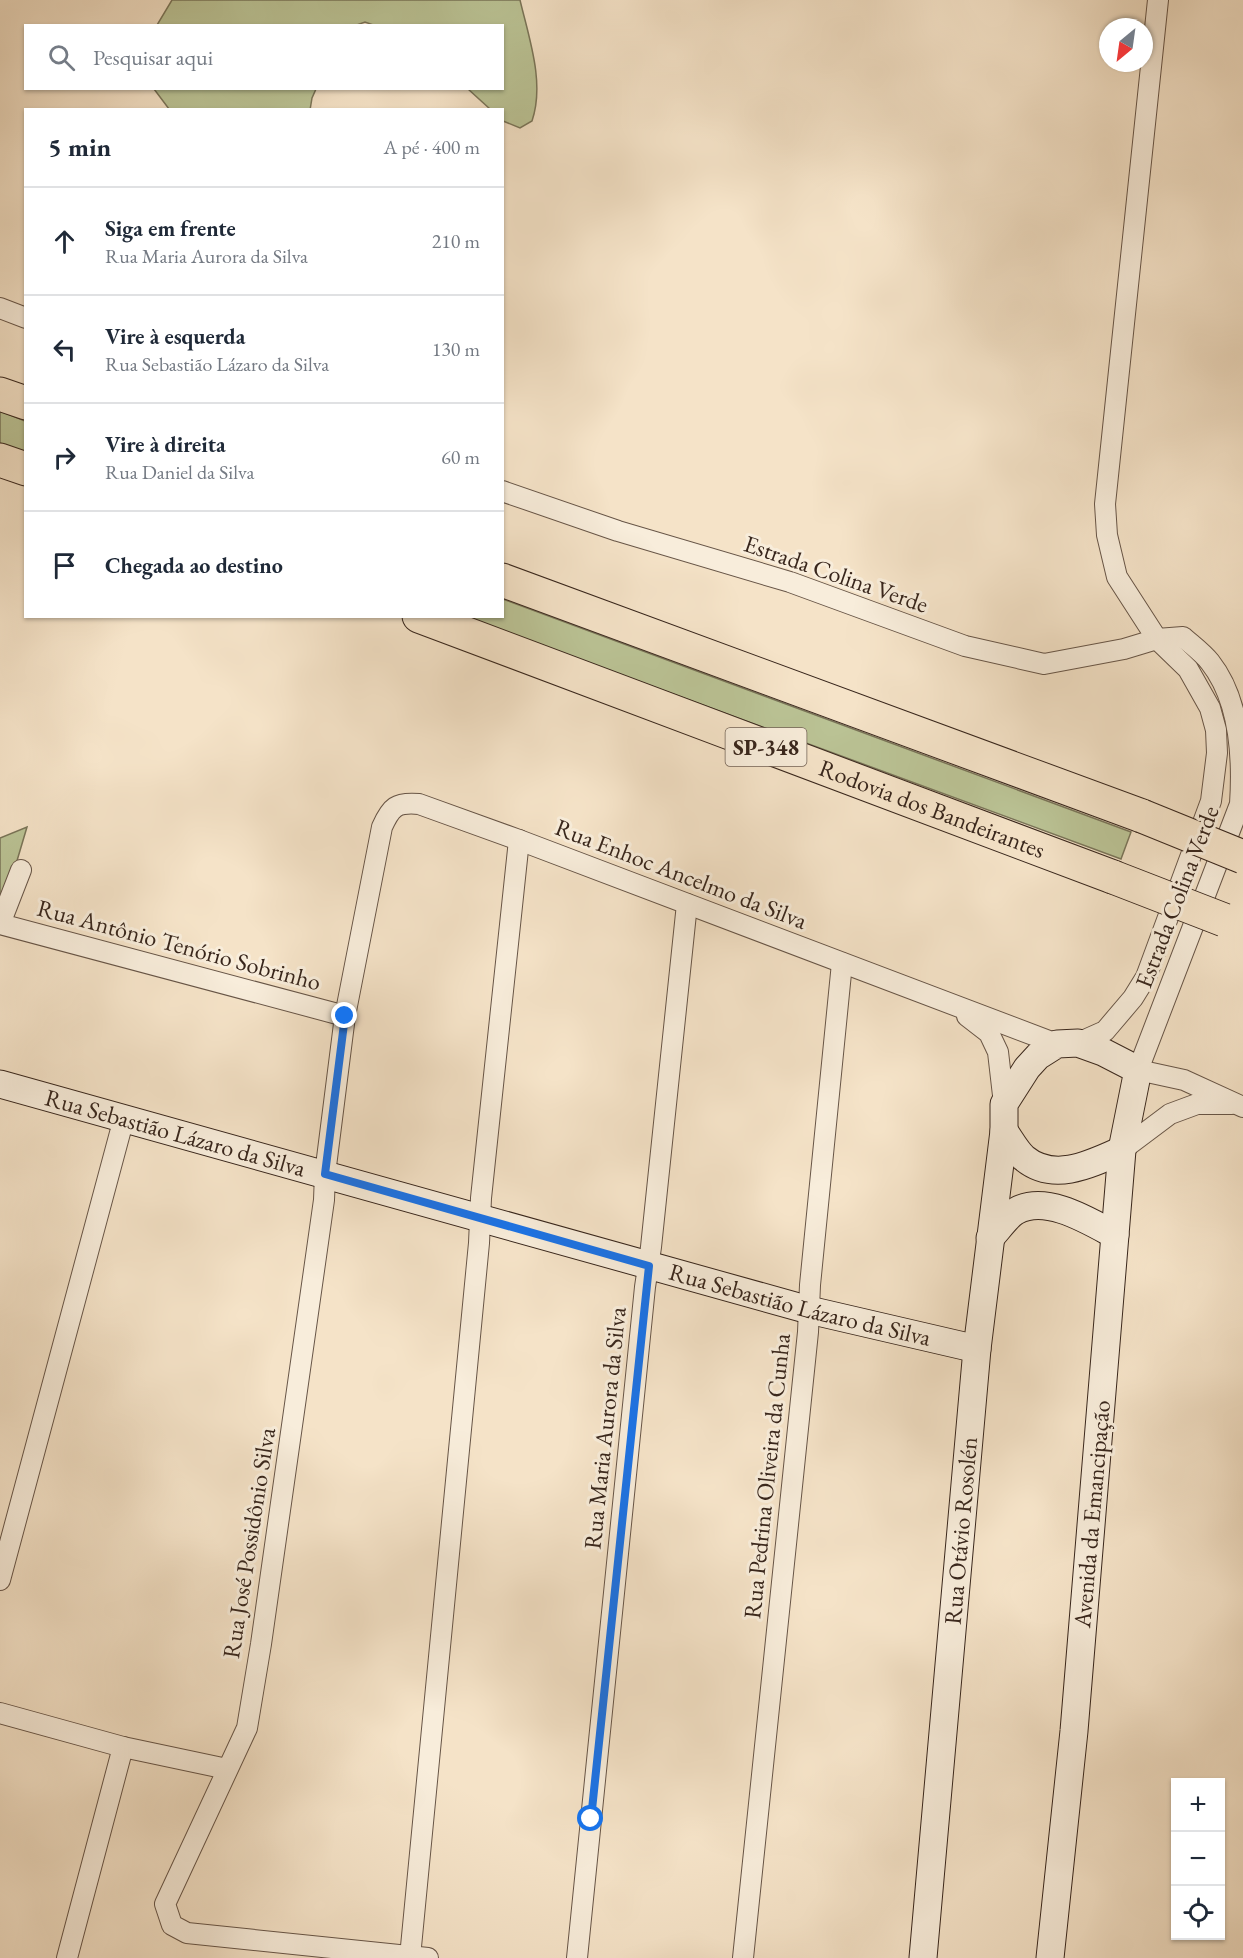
<!DOCTYPE html>
<html lang="pt">
<head>
<meta charset="utf-8">
<style>
  body { margin:0; font-family:"EB Garamond",serif; background:#f6f6f7; color:#1f2937 }
  .controls { position:absolute; right:18px; bottom:18px; display:grid; overflow:hidden; border-radius:0px; box-shadow:0 2px 4px #0004 }
  .controls button { width:54px; height:54px; display:grid; place-items:center; padding:0; border:0; border-bottom:2px solid #e0e1e3; background:#fff; color:#1f2937; font:30px sans-serif }
  .compass { position:absolute; left:1099px; top:18px; width:54px; height:54px; border-radius:50%; background:#fff; box-shadow:0 2px 4px #0004; rotate:209deg }
  .stop { position:absolute; width:18px; height:18px; margin:-14px; border:4px solid #1a73e8; border-radius:50%; background:#fff }
  .stop.end { background:#1a73e8; border-color:#fff; box-shadow:0 2px 6px #0008 }
  .list { margin:0; padding:0; list-style:none }
  h2 { display:flex; justify-content:space-between; align-items:center; height:78px; margin:0; padding:0 24px; font-size:26px }
  h2 small { font-size:20px; font-weight:400; color:#747a83 }
  .list li { display:grid; grid-template-columns:39px 1fr auto; gap:18px; align-items:center; box-sizing:border-box; height:108px; padding:0 24px; border-top:2px solid #e0e1e3 }
  .list b { display:block; font-size:22px; white-space:nowrap }
  .list p { margin:0; font-size:20px; white-space:nowrap; color:#747a83 }
  .list em { font-size:20px; font-style:normal; color:#747a83 }
  .icon { flex:none; width:33px; height:33px; fill:none; stroke:currentColor; stroke-width:2; stroke-linecap:round; stroke-linejoin:round }
  .map { position:relative; flex:none; width:1243px; height:1958px; overflow:hidden }
  .search { position:absolute; background:#fff; box-shadow:0 2px 4px #0004; left:24px; top:24px; width:480px; height:66px; display:flex; align-items:center; gap:15px; box-sizing:border-box; padding:0 21px; border-radius:0px; color:#747a83; font-size:22px }
  .panel { position:absolute; background:#fff; box-shadow:0 2px 4px #0004; left:24px; top:108px; width:480px; height:510px; border-radius:0px }
  .map>svg:first-child { display:block }
  .green { fill:#bbc496; stroke:#7a7559; stroke-width:1.5 }
  .lines { fill:none; stroke-linecap:round; stroke-linejoin:round }
  .street-casing { stroke:#675547; stroke-width:22 }
  .secondary-casing { stroke:#38261c; stroke-width:29 }
  .highway-casing { stroke:#38261c; stroke-width:35 }
  .street { stroke:#f8eddb; stroke-width:20 }
  .secondary { stroke:#f8eddb; stroke-width:27 }
  .highway { stroke:#f5e3c8; stroke-width:33 }
  .highway-bridge-casing { stroke:#38261c; stroke-width:35; stroke-linecap:butt }
  .highway-bridge { stroke:#f5e3c8; stroke-width:33 }
  .route { stroke:#1a73e8; stroke-width:8 }
  .labels { text-anchor:middle; stroke-width:6; stroke-linejoin:round; paint-order:stroke }
  .shield { fill:#f8eddb; stroke:#726255; stroke-width:1.5 }
  .shield-label { font-size:22px; font-weight:bold; fill:#38261c }
  .street-label { font-size:24px; fill:#38261c; stroke:#f8eddb }
</style>
</head>
<body>
<div class="map">
<svg width="1243" height="1958" viewBox="0 0 1243 1958">
  <rect width="100%" height="100%" fill="#f5e3c8"/>
  <filter id="stains"><feTurbulence type="fractalNoise" baseFrequency=".00333" numOctaves="4"/><feColorMatrix values="0 0 0 0 .2 0 0 0 0 .09 0 0 0 0 .02 0 0 0 .5 -.17"/></filter>
  <radialGradient id="worn" r=".72"><stop offset=".6" stop-color="#630" stop-opacity="0"/><stop offset="1" stop-color="#630" stop-opacity=".3"/></radialGradient>
  <g class="green">
    <path d="M172 0H520C529 38 545 83 532 121L520 128 503 121 502 110 490 109 468 89 502 88V26H376L365 22 354 26 157 25Z"/>
    <polygon points="154,89 316,89 312,98 310,110 169,109"/>
    <polygon points="0,411 25,421 25,453 0,443"/>
    <polygon points="503,599 1131,832 1121,859 464,617 502,616"/>
    <polygon points="27,827 0,918 0,838"/>
  </g>
  <g class="lines">
    <g class="street-casing">
      <g id="street">
        <polyline points="0,308 26,318"/>
        <path d="M502 491 618 531 790 582 965 646 1044 664 1124 649 1157 639 1183 637C1192 645 1203 653 1210 662 1240 700 1243 758 1240 804L1138 1070 1184 1080 1243 1107"/>
        <polyline points="21,870 0,924 345,1016"/>
        <polyline points="967,1016 989,1033 998,1052 1004,1104"/>
        <polyline points="1078,1043 1105,1031 1133,998 1146,977 1211,801 1217,753 1216,730 1210,708 1188,669 1157,639 1117,577 1107,535 1105,504 1158,0"/>
        <polyline points="1122,1150 1170,1114 1197,1104 1232,1104"/>
        <polyline points="0,1580 124,1118"/>
        <polyline points="0,1713 123,1747 227,1769"/>
        <polyline points="410,1957 479,1243 481,1198 519,840"/>
        <polyline points="67,1958 123,1747"/>
        <path d="M428 1958 187 1933 172 1925 165 1904 247 1728 261 1644 324 1200 325 1174 345 1016 382 827C391 807 396 802 419 804L519 840 1057 1044"/>
        <polyline points="577,1958 645,1287 651,1247 687,904"/>
        <polyline points="743,1958 808,1332 810,1285 842,963"/>
      </g>
    </g>
    <g class="secondary-casing">
      <g id="secondary">
        <path id="s1" d="M0 1084 809 1310 977 1349"/>
        <path d="M1004 1131C1010 1139 1016 1151 1024 1158 1054 1183 1091 1164 1122 1150"/>
        <path d="M990 1238C997 1231 1008 1215 1016 1211 1046 1194 1089 1221 1115 1235"/>
        <path id="s2" d="M923 1958 977 1349 1004 1131V1104L1027 1068 1038 1056 1057 1044 1078 1043 1103 1052 1138 1070 1122 1150 1074 1731 1050 1958"/>
      </g>
    </g>
    <g class="highway-casing">
      <g id="highway">
        <polyline points="0,394 26,403"/>
        <polyline points="0,460 26,469"/>
        <polyline points="502,580 1142,816"/>
        <path id="s3" d="M419 616 1113 877"/>
      </g>
    </g>
    <use href="#street" class="street"/>
    <use href="#secondary" class="secondary"/>
    <use href="#highway" class="highway"/>
    <g class="highway-bridge-casing">
      <g id="highway-bridge">
        <polyline points="1142,816 1243,857"/>
        <polyline points="1113,877 1224,920"/>
      </g>
    </g>
    <use href="#highway-bridge" class="highway-bridge"/>
  </g>
  <g class="lines">
    <polyline class="route" points="345,1016 325,1174 649,1266 591,1819"/>
  </g>
  <g class="labels">
    <rect class="shield" x="725.5" y="728" width="81" height="38" rx="4.5"/>
    <g class="shield-label">
      <text x="766" y="755">SP-348</text>
    </g>
    <g class="street-label">
      <text transform="translate(836 574) rotate(19)" y="8">Estrada Colina Verde</text>
      <text dy="8" stroke="none"><textPath href="#s3" startOffset="548">Rodovia dos Bandeirantes</textPath></text>
      <text transform="translate(681 874) rotate(21)" y="8">Rua Enhoc Ancelmo da Silva</text>
      <text transform="translate(1177 897) rotate(-69)" y="8">Estrada Colina Verde</text>
      <text transform="translate(179 945) rotate(15)" y="8">Rua Antônio Tenório Sobrinho</text>
      <text dy="8" stroke="none"><textPath href="#s1" startOffset="182">Rua Sebastião Lázaro da Silva</textPath></text>
      <text dy="8" stroke="none"><textPath href="#s1" startOffset="830">Rua Sebastião Lázaro da Silva</textPath></text>
      <text transform="translate(605 1428) rotate(-84)" y="8">Rua Maria Aurora da Silva</text>
      <text transform="translate(767 1476) rotate(-84)" y="8">Rua Pedrina Oliveira da Cunha</text>
      <text transform="translate(1092 1514) rotate(-85)" y="8">Avenida da Emancipação</text>
      <text dy="8" stroke="none"><textPath href="#s2" startOffset="429">Rua Otávio Rosolén</textPath></text>
      <text transform="translate(249 1543) rotate(-81)" y="8">Rua José Possidônio Silva</text>
    </g>
  </g>
  <rect width="100%" height="100%" filter="url(#stains)"/>
  <rect width="100%" height="100%" fill="url(#worn)"/>
</svg>
<div class="controls">
<button>+</button>
<button>−</button>
<button><svg class="icon" aria-label="locate" viewBox="0 0 24 24"><circle cx="12" cy="12" r="6"/><path d="M12 2v4M12 18v4M2 12h4M18 12h4"/></svg></button>
</div>
<svg class="compass" viewBox="-18 -18 36 36"><path d="M0-13l5 13h-10z" fill="#e53935"/><path d="M0 13l5-13h-10z" fill="#747a83"/></svg>
<div class="stop" style="left:591px;top:1819px"></div>
<div class="stop end" style="left:345px;top:1016px"></div>
<div class="search"><svg class="icon" aria-label="search" viewBox="0 0 24 24"><circle cx="10" cy="10" r="6"/><path d="M15 15l6 6"/></svg>Pesquisar aqui</div>
<section class="panel">
<h2>5 min<small>A pé · 400 m</small></h2>
<ul class="list">
<li><svg class="icon" aria-label="ahead" viewBox="0 0 24 24"><path d="M12 20V5M6 11l6-6 6 6"/></svg><div><b>Siga em frente</b><p>Rua Maria Aurora da Silva</p></div><em>210 m</em></li>
<li><svg class="icon" aria-label="left" viewBox="0 0 24 24"><path d="M17 20v-9H6M10 6l-5 5 5 5"/></svg><div><b>Vire à esquerda</b><p>Rua Sebastião Lázaro da Silva</p></div><em>130 m</em></li>
<li><svg class="icon" aria-label="right" viewBox="0 0 24 24"><path d="M7 20v-9h11M14 6l5 5-5 5"/></svg><div><b>Vire à direita</b><p>Rua Daniel da Silva</p></div><em>60 m</em></li>
<li><svg class="icon" aria-label="arrive" viewBox="0 0 24 24"><path d="M6 21V4h12l-3 4 3 4H6"/></svg><div><b>Chegada ao destino</b></div></li>
</ul>
</section>
</div>
</body>
</html>
